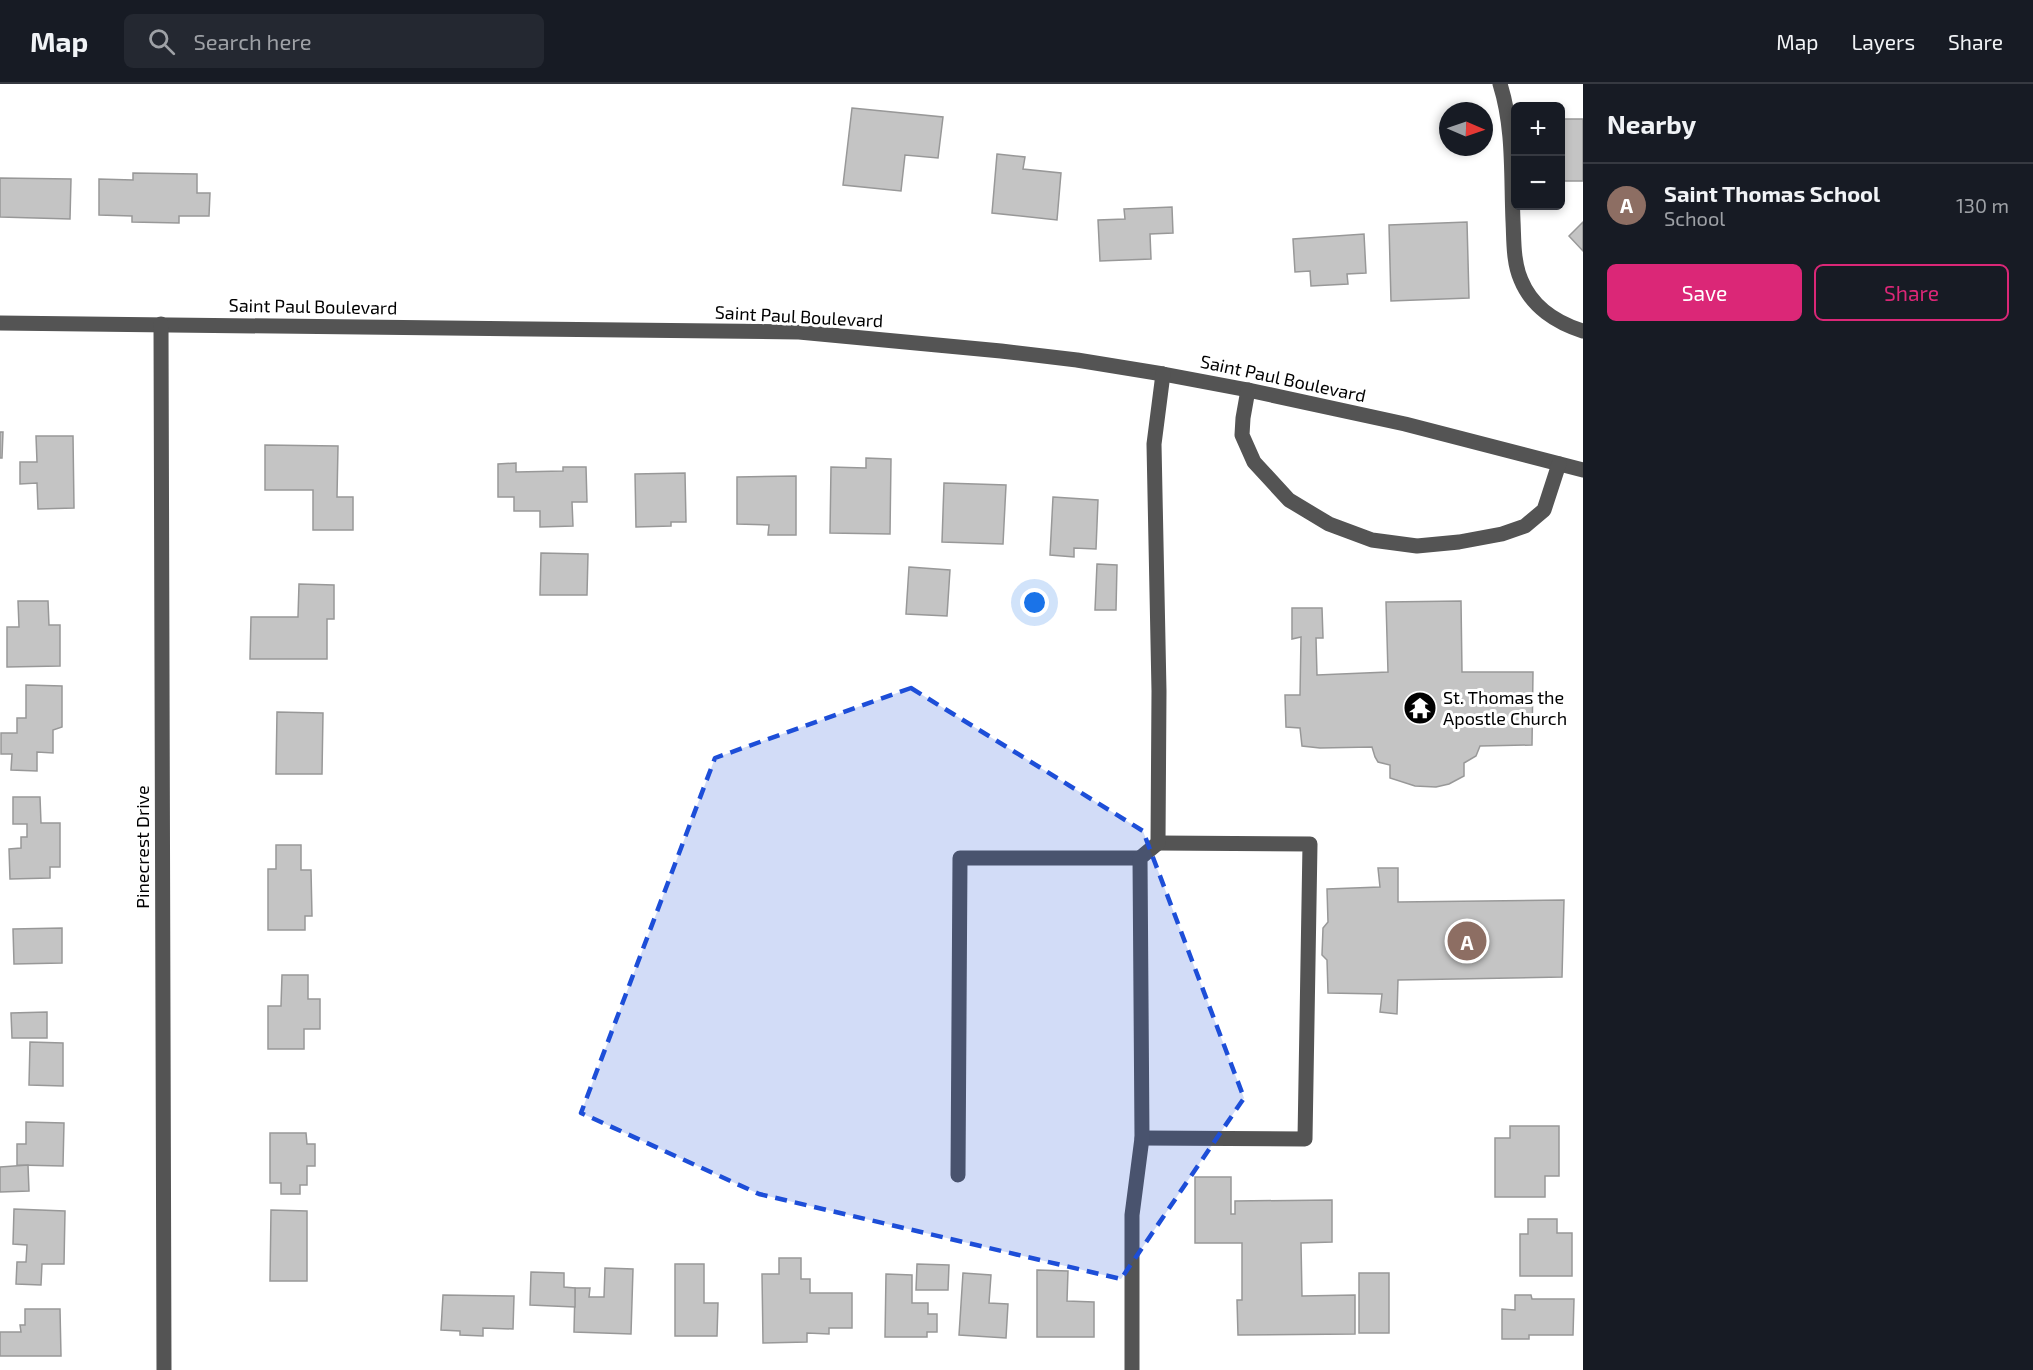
<!DOCTYPE html>
<html lang="en">
<head>
<meta charset="utf-8">
<style>
  body { margin:0; font-family:"Exo 2",sans-serif; background:#242831; color:#f1f3f6 }
  .controls { position:absolute; right:18px; top:18px; display:grid; overflow:hidden; border-radius:9px; box-shadow:0 3px 9px #0003 }
  .controls button { width:54px; height:54px; display:grid; place-items:center; padding:0; border:0; border-bottom:2px solid #363941; background:#171b24; color:#f1f3f6; font:30px sans-serif }
  .compass { position:absolute; left:1439px; top:18px; width:54px; height:54px; border-radius:50%; background:#171b24; box-shadow:0 3px 9px #0003; rotate:92deg }
  .you { position:absolute; left:1035px; top:519px; width:21px; height:21px; margin:-15px; border:4px solid #fff; border-radius:50%; background:#1a73e8; box-shadow:0 0 0 9px #1a73e833 }
  .badge { display:grid; place-items:center; width:39px; height:39px; border-radius:50%; background:#db2777; color:#fff; font-size:20px; font-weight:700 }
  .pin { position:absolute; translate:-50% -50%; border:3px solid #fff; box-shadow:0 2px 6px #0006 }
  .list { margin:0; padding:0; list-style:none }
  h2 { display:flex; justify-content:space-between; align-items:center; height:78px; margin:0; padding:0 24px; font-size:26px }
  h2 small { font-size:20px; font-weight:400; color:#9ea1a6 }
  .list li { display:grid; grid-template-columns:39px 1fr auto; gap:18px; align-items:center; box-sizing:border-box; height:84px; padding:0 24px; border-top:2px solid #363941 }
  .list b { display:block; font-size:22px; white-space:nowrap }
  .list p { margin:0; font-size:20px; white-space:nowrap; color:#9ea1a6 }
  .list em { font-size:20px; font-style:normal; color:#9ea1a6 }
  .actions { display:flex; gap:12px; padding:18px 24px }
  .actions a { flex:1; padding:14px 0; border:2px solid #db2777; border-radius:9px; text-align:center; font-size:21px; color:#db2777 }
  .actions .main { background:#db2777; color:#fff }
  .icon { flex:none; width:33px; height:33px; fill:none; stroke:currentColor; stroke-width:2; stroke-linecap:round; stroke-linejoin:round }
  .map { position:relative; flex:none; width:1583px; height:1286px; overflow:hidden }
  header { display:flex; align-items:center; gap:36px; box-sizing:border-box; height:84px; padding:0 30px; background:#171b24; border-bottom:2px solid #363941 }
  header strong { font-size:28px }
  nav { display:flex; gap:33px; margin-inline-start:auto; font-size:21px }
  .search { width:420px; height:54px; background:#242831; display:flex; align-items:center; gap:15px; box-sizing:border-box; padding:0 21px; border-radius:9px; color:#9ea1a6; font-size:22px }
  main { display:flex }
  aside { flex:1; background:#171b24 }
  .map>svg:first-child { display:block }
  .building { fill:#c4c4c4; stroke:#989898; stroke-width:1.5 }
  .lines { fill:none; stroke-linecap:round; stroke-linejoin:round }
  .minor { stroke:#545454; stroke-width:15 }
  .marked { fill:#1d4ed8; fill-opacity:0.2; stroke:#1d4ed8; stroke-width:4.5; stroke-dasharray:12 8; stroke-linejoin:round }
  .labels { text-anchor:middle; stroke-width:6; stroke-linejoin:round; paint-order:stroke }
  .street-label { font-size:18px; fill:#000; stroke:#fff }
  .poi-label { font-size:18px; fill:#000; stroke:#fff; text-anchor:start }
</style>
</head>
<body>
<header>
<strong>Map</strong>
<div class="search"><svg class="icon" aria-label="search" viewBox="0 0 24 24"><circle cx="10" cy="10" r="6"/><path d="M15 15l6 6"/></svg>Search here</div>
<nav><a>Map</a><a>Layers</a><a>Share</a></nav>
</header>
<main>
<div class="map">
<svg width="1583" height="1286" viewBox="0 0 1583 1286">
  <rect width="100%" height="100%" fill="#fff"/>
  <g class="building">
    <polygon points="852,24 943,33 938,74 905,71 901,107 843,101"/>
    <rect x="1560" y="35" width="23" height="62"/>
    <polygon points="997,70 1025,73 1023,85 1061,89 1057,136 992,129"/>
    <polygon points="133,89 197,90 197,109 210,109 209,132 179,132 179,139 132,138 132,132 99,131 99,95 133,96"/>
    <polygon points="0,94 71,95 70,135 0,133"/>
    <polygon points="1172,123 1173,149 1150,150 1151,175 1100,177 1098,136 1125,135 1124,125"/>
    <polygon points="1467,138 1469,214 1391,217 1389,141"/>
    <polygon points="1583,138 1583,167 1569,152"/>
    <polygon points="1364,150 1366,189 1347,190 1348,200 1311,202 1310,187 1295,188 1293,155"/>
    <polygon points="0,348 3,348 2,374 0,374"/>
    <polygon points="36,352 73,352 74,424 38,425 37,399 20,400 20,378 37,378"/>
    <polygon points="265,361 338,362 337,413 353,413 353,446 313,446 313,406 265,406"/>
    <polygon points="866,374 891,375 890,450 830,449 831,383 866,384"/>
    <polygon points="516,379 516,388 563,387 563,383 586,383 587,418 572,418 573,442 540,443 540,427 514,427 514,413 498,413 498,380"/>
    <polygon points="685,389 686,438 671,438 671,442 636,443 635,390"/>
    <polygon points="796,392 796,451 768,451 769,441 737,440 737,393"/>
    <polygon points="944,399 1006,401 1003,460 942,458"/>
    <polygon points="1053,413 1098,416 1096,465 1074,464 1074,473 1050,471"/>
    <polygon points="541,469 588,470 587,511 540,511"/>
    <polygon points="1097,480 1117,481 1116,526 1095,526"/>
    <polygon points="909,483 950,486 947,532 906,530"/>
    <polygon points="299,500 334,501 334,535 327,535 327,575 250,575 251,533 298,533"/>
    <polygon points="18,517 48,517 49,541 60,541 60,582 7,583 7,543 19,543"/>
    <polygon points="1461,517 1462,588 1533,588 1532,661 1480,662 1476,672 1464,679 1464,692 1449,700 1436,703 1415,702 1390,694 1390,681 1378,678 1375,673 1372,663 1320,664 1302,662 1300,644 1286,643 1285,611 1300,611 1301,553 1292,555 1292,524 1322,524 1323,554 1316,554 1317,591 1388,588 1386,518"/>
    <polygon points="26,601 62,602 62,643 53,646 53,669 37,668 37,687 11,686 12,670 1,670 1,649 17,649 17,634 26,634"/>
    <polygon points="277,628 323,629 322,690 276,690"/>
    <polygon points="13,713 40,713 41,739 60,739 60,783 50,783 50,794 10,795 9,765 21,764 21,753 27,753 27,740 13,740"/>
    <polygon points="276,761 301,761 301,786 311,786 312,832 305,832 305,846 268,846 268,785 276,785"/>
    <polygon points="1378,784 1398,784 1398,818 1564,816 1562,893 1398,896 1397,930 1380,928 1382,910 1328,909 1327,876 1322,871 1323,844 1328,838 1327,805 1380,803"/>
    <polygon points="62,844 62,879 14,880 13,845"/>
    <polygon points="282,891 308,891 308,915 320,915 320,945 304,945 304,965 268,965 268,922 281,922"/>
    <polygon points="47,928 47,954 12,954 11,929"/>
    <polygon points="30,958 63,959 63,1002 29,1001"/>
    <polygon points="26,1038 64,1039 63,1082 17,1081 17,1060 26,1060"/>
    <polygon points="1510,1042 1559,1042 1559,1092 1545,1092 1545,1113 1495,1113 1495,1054 1510,1054"/>
    <polygon points="270,1049 306,1049 307,1060 315,1060 315,1082 307,1082 307,1101 300,1101 300,1110 281,1110 281,1099 270,1099"/>
    <polygon points="28,1081 29,1107 0,1108 0,1083"/>
    <polygon points="1195,1093 1231,1093 1231,1130 1235,1130 1235,1117 1332,1116 1332,1158 1301,1159 1302,1212 1355,1211 1355,1250 1238,1251 1237,1216 1242,1216 1242,1159 1195,1159"/>
    <polygon points="14,1125 65,1127 64,1180 42,1180 41,1201 16,1200 17,1178 26,1178 27,1161 13,1160"/>
    <polygon points="271,1126 307,1127 307,1197 270,1197"/>
    <polygon points="1528,1135 1557,1135 1557,1149 1572,1149 1572,1192 1520,1192 1520,1150 1528,1150"/>
    <polygon points="779,1174 801,1174 801,1195 810,1195 810,1209 852,1209 852,1244 829,1244 829,1250 807,1249 807,1258 763,1259 762,1190 779,1190"/>
    <polygon points="675,1180 704,1180 704,1219 718,1219 717,1252 675,1252"/>
    <polygon points="917,1180 949,1181 948,1206 916,1206"/>
    <polygon points="605,1184 633,1185 631,1250 574,1248 575,1204 590,1204 589,1213 604,1213"/>
    <polygon points="1037,1186 1068,1187 1067,1217 1094,1218 1094,1253 1037,1253"/>
    <polygon points="531,1188 564,1189 564,1203 575,1204 575,1223 530,1221"/>
    <polygon points="963,1189 991,1191 989,1219 1008,1220 1006,1254 959,1251"/>
    <rect x="1359" y="1189" width="30" height="60"/>
    <polygon points="886,1190 912,1191 912,1219 928,1219 928,1230 937,1230 937,1248 927,1248 927,1253 885,1253"/>
    <polygon points="443,1211 514,1212 513,1245 483,1244 483,1252 460,1251 460,1247 441,1246"/>
    <polygon points="1515,1211 1531,1211 1532,1215 1574,1215 1573,1251 1529,1251 1529,1255 1502,1255 1502,1225 1515,1226"/>
    <polygon points="25,1225 60,1225 61,1272 0,1272 0,1248 21,1248 20,1241 25,1241"/>
  </g>
  <g class="lines">
    <g class="minor">
      <path d="M1500 0C1514 44 1511 92 1513 137 1514 156 1513 178 1521 196 1532 223 1557 239 1583 247"/>
      <polyline points="0,239 799,248 1001,267 1077,276 1163,290 1248,306 1405,340 1583,386"/>
      <polyline points="161,240 164,1286"/>
      <polyline points="1248,306 1243,334 1242,351 1254,378 1289,416 1329,440 1372,456 1417,462 1459,458 1502,450 1525,442 1544,426 1559,380"/>
      <polyline points="1142,1054 1305,1055 1310,760 1158,759"/>
      <polyline points="958,1091 960,774 1140,774"/>
      <polyline points="1132,1286 1132,1131 1142,1054 1140,774 1158,759 1159,607 1154,360 1163,290"/>
    </g>
  </g>
  <path class="marked" d="M911 604 1143 747 1244 1014 1121 1195 759 1110 581 1029 715 674Z"/>
  <defs>
    <g id="temple-disc" transform="scale(1.725)"><circle r="9.5" fill="#000" stroke="#fff"/><path d="M0-6L5-2H3V0L6.5 2.5H4V6H1.5V3h-3V6H-4V2.5H-6.5L-3 0V-2H-5Z" fill="#fff"/></g>
  </defs>
  <g fill-rule="evenodd">
    <use href="#temple-disc" x="1420" y="624"/>
  </g>
  <g class="labels">
    <g class="street-label">
      <text transform="translate(313 223) rotate(1)" y="6">Saint Paul Boulevard</text>
      <text transform="translate(799 233) rotate(3)" y="6">Saint Paul Boulevard</text>
      <text transform="translate(1283 295) rotate(12)" y="6">Saint Paul Boulevard</text>
      <text transform="translate(143 763) rotate(-90)" y="6">Pinecrest Drive</text>
    </g>
    <g class="poi-label">
      <text x="1443" y="620">St. Thomas the<tspan x="1443" dy="21">Apostle Church</tspan></text>
    </g>
  </g>
</svg>
<div class="controls">
<button>+</button>
<button>−</button>
</div>
<svg class="compass" viewBox="-18 -18 36 36"><path d="M0-13l5 13h-10z" fill="#e53935"/><path d="M0 13l5-13h-10z" fill="#9ea1a6"/></svg>
<div class="you"></div>
<div class="pin badge" style="left:1467px;top:857px;background:#8d6e63">A</div>
</div>
<aside>
<h2>Nearby<small></small></h2>
<ul class="list">
<li><span class="badge" style="background:#8d6e63">A</span><div><b>Saint Thomas School</b><p>School</p></div><em>130 m</em></li>
</ul>
<div class="actions"><a class="main">Save</a><a>Share</a></div>
</aside>
</main>
</body>
</html>
